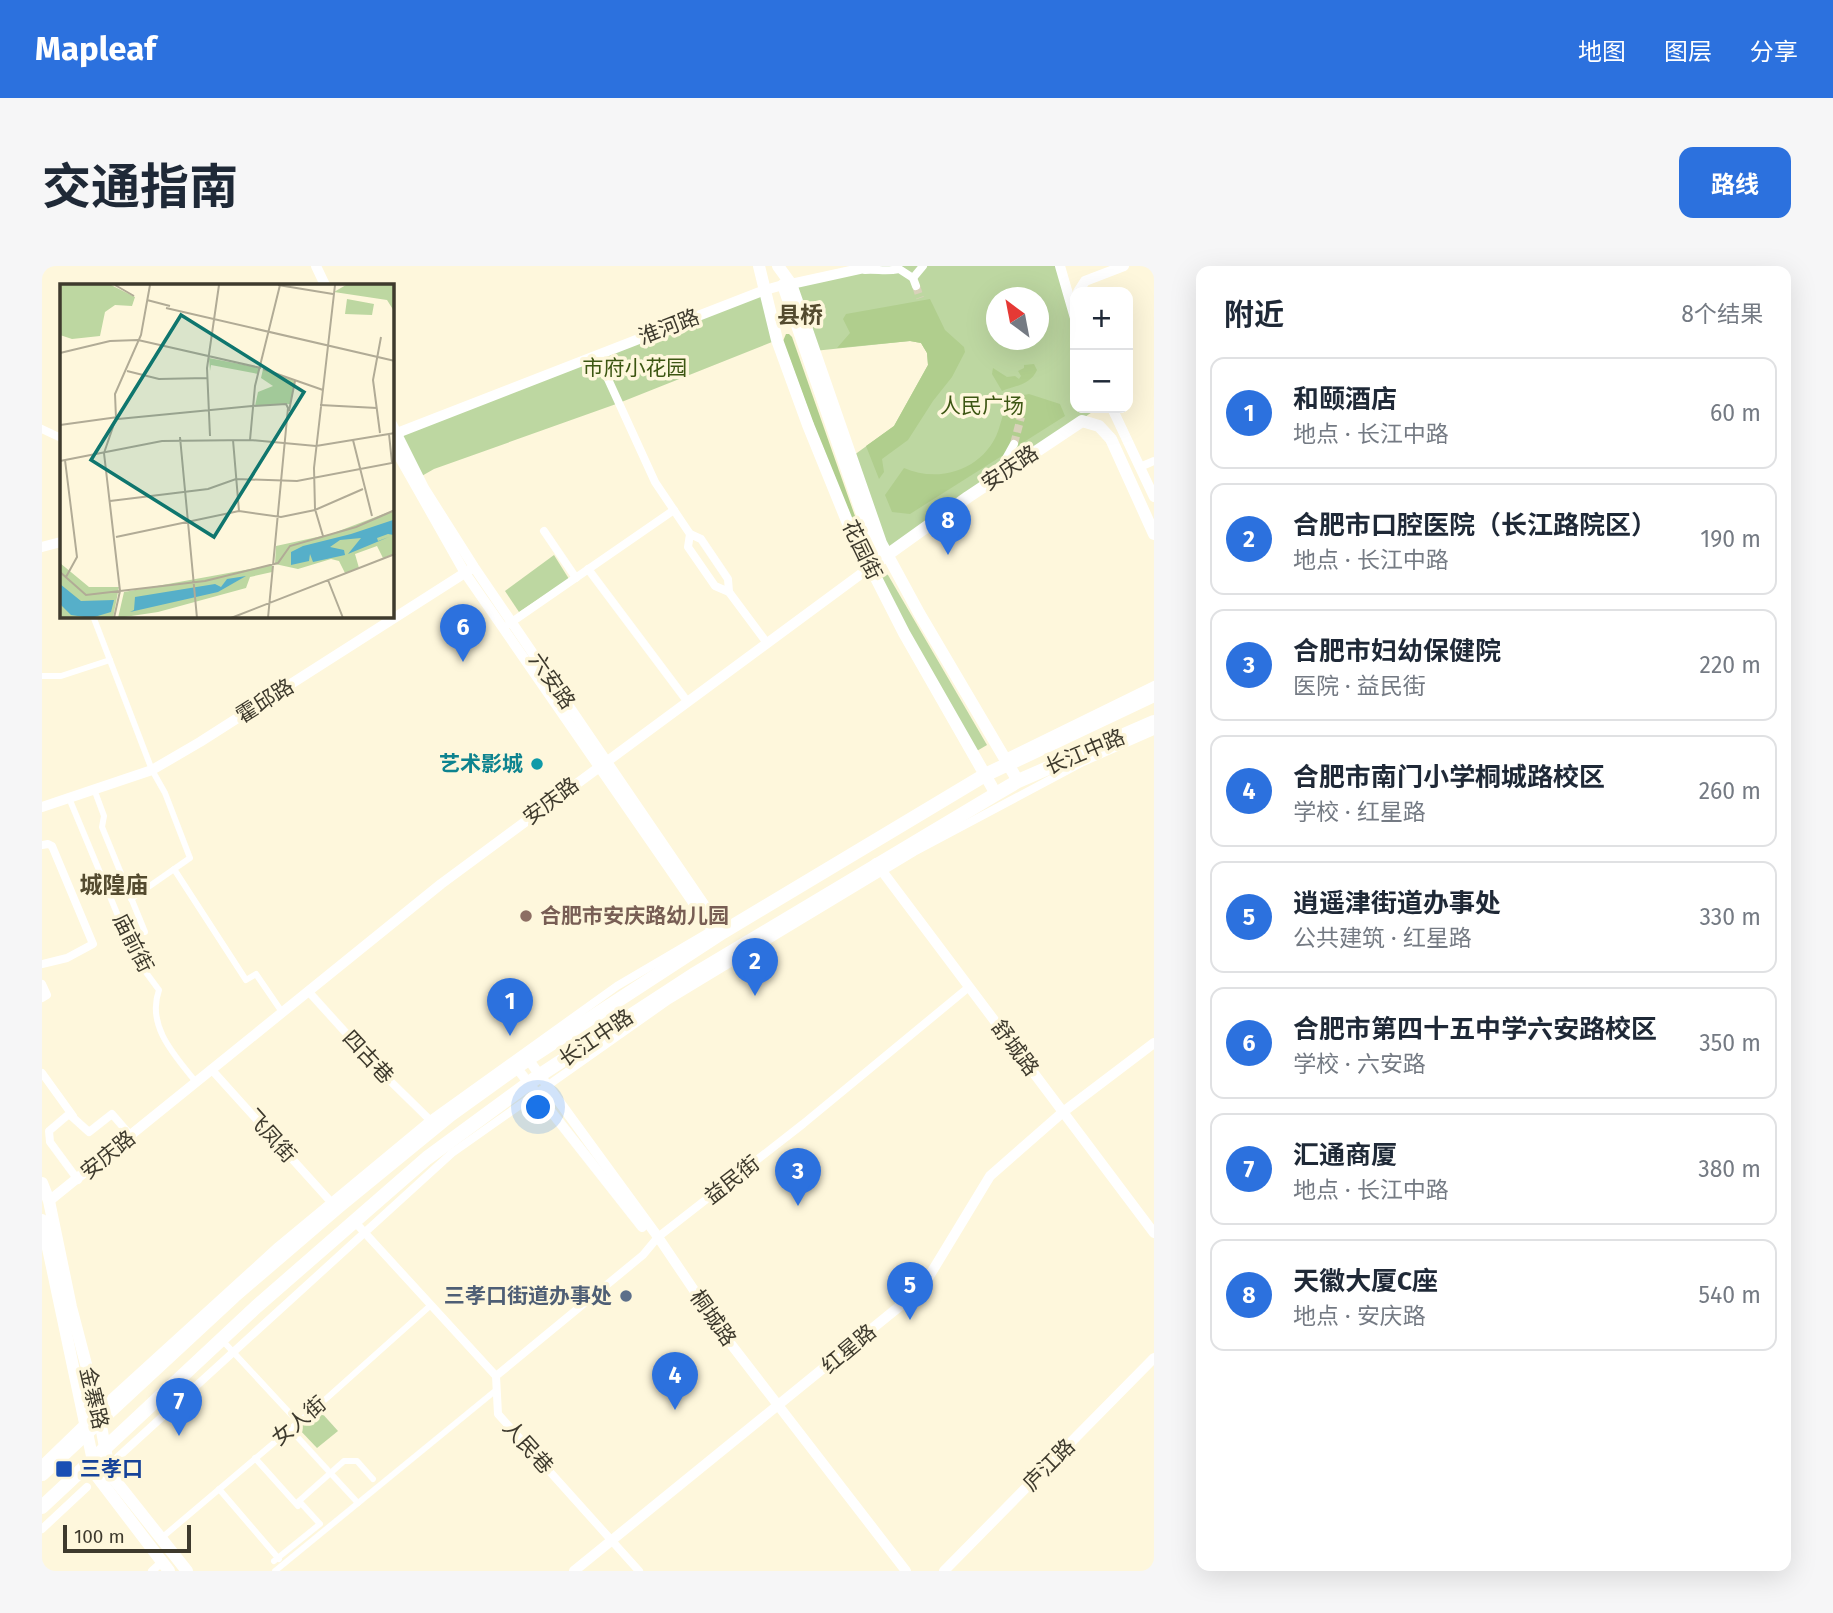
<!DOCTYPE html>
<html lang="zh">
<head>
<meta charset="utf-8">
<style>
  body { margin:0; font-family:"Fira Sans","Noto Sans SC",sans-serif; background:#f6f6f7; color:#1f2937 }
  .controls { position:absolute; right:21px; top:21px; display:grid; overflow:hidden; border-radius:14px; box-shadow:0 7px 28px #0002 }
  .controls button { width:63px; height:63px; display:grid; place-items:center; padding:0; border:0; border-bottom:2px solid #e0e1e3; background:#fff; color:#1f2937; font:35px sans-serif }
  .compass { position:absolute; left:944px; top:21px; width:63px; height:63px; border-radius:50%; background:#fff; box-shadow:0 7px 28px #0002; rotate:328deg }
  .scale { position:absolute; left:21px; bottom:18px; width:128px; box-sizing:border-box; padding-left:7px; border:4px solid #3e3a2d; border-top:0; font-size:19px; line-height:24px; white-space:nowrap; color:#3e3a2d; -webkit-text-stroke:5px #fef7dc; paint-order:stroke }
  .you { position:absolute; left:497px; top:842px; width:24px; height:24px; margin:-18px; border:5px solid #fff; border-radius:50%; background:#1a73e8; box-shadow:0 0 0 10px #1a73e833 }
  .badge { display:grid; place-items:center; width:46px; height:46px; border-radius:50%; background:#2c71de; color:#fff; font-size:23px; font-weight:700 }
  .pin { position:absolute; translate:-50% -58px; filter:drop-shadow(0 2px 4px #0008) }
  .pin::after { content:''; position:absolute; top:37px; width:24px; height:21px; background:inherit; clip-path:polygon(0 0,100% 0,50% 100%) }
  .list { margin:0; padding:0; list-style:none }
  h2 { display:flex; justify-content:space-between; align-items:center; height:91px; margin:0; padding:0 28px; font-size:30px }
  h2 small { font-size:23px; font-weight:400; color:#747a83 }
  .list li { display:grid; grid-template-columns:46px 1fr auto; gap:21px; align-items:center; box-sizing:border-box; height:112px; margin:0 14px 14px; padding:0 14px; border:2px solid #e0e1e3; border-radius:14px }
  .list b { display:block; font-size:26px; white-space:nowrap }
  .list p { margin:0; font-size:23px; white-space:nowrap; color:#747a83 }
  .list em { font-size:23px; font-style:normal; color:#747a83 }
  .map { position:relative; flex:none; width:1112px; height:1305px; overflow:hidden; border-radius:14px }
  header { display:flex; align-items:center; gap:42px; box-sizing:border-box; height:98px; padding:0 35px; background:#2c71de; color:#fff }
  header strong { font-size:33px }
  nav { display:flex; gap:38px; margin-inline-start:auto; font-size:24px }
  .intro { display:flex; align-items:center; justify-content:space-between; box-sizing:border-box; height:168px; padding:0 42px }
  h1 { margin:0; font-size:49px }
  .button { padding:18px 32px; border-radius:14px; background:#2c71de; color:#fff; font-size:24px; font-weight:700 }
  main { display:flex; gap:42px; padding:0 42px }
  aside { flex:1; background:#fff; border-radius:14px; box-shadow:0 7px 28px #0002 }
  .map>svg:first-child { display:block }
  .green { fill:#bdd7a1; fill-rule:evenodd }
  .forest { fill:#b0ce8d }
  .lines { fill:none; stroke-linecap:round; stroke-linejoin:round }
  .minor-tunnel { stroke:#d8d1b9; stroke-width:8; stroke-dasharray:8 4; stroke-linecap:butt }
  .pedestrian { stroke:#fff; stroke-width:6 }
  .minor { stroke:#fff; stroke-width:8 }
  .tertiary { stroke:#fff; stroke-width:10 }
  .secondary { stroke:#fff; stroke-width:12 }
  .primary { stroke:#fff; stroke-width:12 }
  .trunk { stroke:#fff; stroke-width:14 }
  .culture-dot { fill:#0f9aa8; stroke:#fef7dc; stroke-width:2.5 }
  .education-dot { fill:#8d6e63; stroke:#fef7dc; stroke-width:2.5 }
  .service-dot { fill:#5c6f8a; stroke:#fef7dc; stroke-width:2.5 }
  .transit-dot { fill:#1a4fb4; stroke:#fef7dc; stroke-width:2.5 }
  .labels { text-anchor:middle; stroke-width:7; stroke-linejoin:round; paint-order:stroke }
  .street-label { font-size:21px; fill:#3e3a2d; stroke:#fef7dc }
  .park-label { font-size:21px; fill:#3c5612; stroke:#fef7dc }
  .culture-label { font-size:21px; font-weight:bold; fill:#0d838f; stroke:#fef7dc; text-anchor:end }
  .education-label { font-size:21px; font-weight:bold; fill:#785e54; stroke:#fef7dc; text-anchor:start }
  .service-label { font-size:21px; font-weight:bold; fill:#4e5e75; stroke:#fef7dc; text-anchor:end }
  .transit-label { font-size:21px; font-weight:bold; fill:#164399; stroke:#fef7dc; text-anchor:start }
  .neighbourhood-label { font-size:23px; font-weight:bold; fill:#544b2f; stroke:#fef7dc }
  .inset-road { fill:none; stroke:#b1ab96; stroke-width:2 }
  .view { fill:#0f766e; fill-opacity:0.15; stroke:#0f766e; stroke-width:3.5 }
  .inset-edge { fill:none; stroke:#3e3a2d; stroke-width:3.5 }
</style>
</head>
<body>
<header>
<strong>Mapleaf</strong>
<nav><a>地图</a><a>图层</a><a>分享</a></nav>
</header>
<div class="intro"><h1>交通指南</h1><a class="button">路线</a></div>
<main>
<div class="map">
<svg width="1112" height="1305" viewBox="0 0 1112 1305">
  <rect width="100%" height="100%" fill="#fef7dc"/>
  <g class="green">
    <path d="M831 0H1018L1033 52V142H1056L844 288 808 192 852 160 886 99 885 87 879 77 868 75 772 85 749 18ZM954 32H996V74H954Z"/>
    <polygon points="723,24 735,74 577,137 392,203 378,211 355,167"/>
    <polygon points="512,289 527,313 477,346 463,325"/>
    <polygon points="841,306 846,309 945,479 933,486 836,314 838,308"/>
    <polygon points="278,1145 296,1165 275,1182 256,1162"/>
  </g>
  <g class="forest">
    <polygon points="888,33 903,64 922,81 923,86 910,111 891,135 866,174 840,193 842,206 837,213 824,180 852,160 886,99 885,87 879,77 868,75 795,82 808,67 801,53 804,48"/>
    <polygon points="744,68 747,68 750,71 820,270 815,277 741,75"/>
    <path d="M992 98 995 104C988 119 975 119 960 125L950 108 951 102 965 111 973 110 977 113 979 110 976 105 982 102V99Z"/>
    <path d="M987 128 1018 138 1023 150 868 248 850 246 843 229 862 202C900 219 947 201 958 159 961 150 963 143 961 133Z"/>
  </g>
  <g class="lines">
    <g class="minor-tunnel">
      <polyline points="874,20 878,32"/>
      <polyline points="972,178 979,151"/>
    </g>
    <g class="pedestrian">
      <polyline points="51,350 110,504 123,527 148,592 89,633"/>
      <polyline points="0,410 19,410 68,394"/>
      <polyline points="52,523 62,550 60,561 103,666"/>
      <path d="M27 532 94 693 117 724C104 760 133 790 154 816"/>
      <polyline points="132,603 204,714 214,708 240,746"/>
      <polyline points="180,1074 256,1156"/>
      <polyline points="248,1163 316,1237"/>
      <polyline points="213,1192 256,1240"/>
      <polyline points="177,1223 237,1293"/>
      <polyline points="123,1269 285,1132 389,1039"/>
      <polyline points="232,1295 278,1258 257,1235 302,1195 315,1195 331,1213"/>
      <polyline points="233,1305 453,1125"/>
    </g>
    <g class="minor">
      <path d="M823 4C836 3 844 6 857 3L871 12 874 20"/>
      <polyline points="871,12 881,0"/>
      <polyline points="555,89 613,216 648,268 646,281 673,320 687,326 725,377"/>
      <polyline points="0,163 19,172"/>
      <polyline points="1098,201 1112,195"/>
      <polyline points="946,213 962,196 972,178"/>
      <polyline points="502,265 534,312"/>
      <polyline points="648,268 659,273 686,313 687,326"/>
      <polyline points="546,303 645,435"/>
      <polyline points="467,358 632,244"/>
      <polyline points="961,493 1112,419"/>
      <polyline points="0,579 6,578 10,580 51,678 25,692 0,698"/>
      <polyline points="0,718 5,729 0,732"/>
      <polyline points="266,725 342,809 388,854"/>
      <polyline points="169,803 289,936"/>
      <polyline points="0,807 31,850"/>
      <polyline points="36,914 8,876 7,865 27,848 47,866 70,848 89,870"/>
      <polyline points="312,955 454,1110 456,1148 597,1305"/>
      <polyline points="454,1110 601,989 616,971 761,858 927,721"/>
      <polyline points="0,1198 56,1144 236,980 388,854 575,720 672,663"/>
      <polyline points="64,1202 410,887 583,765 627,734 872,586 1041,496 1112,465"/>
      <polyline points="0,1263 45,1221"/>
      <polyline points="110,1305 120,1296"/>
    </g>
    <g class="tertiary">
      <polyline points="274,0 283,19"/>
      <polyline points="1018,0 1033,52"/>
      <polyline points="749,18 831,0"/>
      <polyline points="1036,26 1043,15 1082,0"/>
      <polyline points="1070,142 1112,231"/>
      <polyline points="350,158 382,222 432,301 681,666"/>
      <polyline points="350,169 723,24 741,19"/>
      <polyline points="350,178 423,307 674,670"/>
      <polyline points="0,281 19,276"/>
      <polyline points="0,541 110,504 158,476 429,303"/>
      <polyline points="834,597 1112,967"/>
      <polyline points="486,793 616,971 685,1073 864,1305"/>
      <polyline points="474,801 600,961"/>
      <polyline points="7,935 399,618 827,302"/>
      <polyline points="532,1305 880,1022 948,910 1021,846 1112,777"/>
      <polyline points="902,1305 1112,1092"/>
    </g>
    <g class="secondary">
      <polyline points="749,18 741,19 828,271 833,279 844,288"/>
      <polyline points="827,302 926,231 1040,155 1057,160 1069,173 1112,268"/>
    </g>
    <g class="primary">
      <polyline points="717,0 735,74 766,159 805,255 862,367 954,528"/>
      <polyline points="736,0 749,18 839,277 877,347 976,515"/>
      <polyline points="0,917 7,935 29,1041 56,1144 68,1208 145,1305"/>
      <polyline points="0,954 54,1209 127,1305"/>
    </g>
    <g class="trunk">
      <polyline points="0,1208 192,1030 297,940 408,849 486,793 681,666 943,509 1112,429"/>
      <polyline points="0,1241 214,1041 385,892 498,809 651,709 954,528 976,515 1112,456"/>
    </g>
  </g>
  <circle class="culture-dot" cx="495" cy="498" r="7"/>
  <circle class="education-dot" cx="484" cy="650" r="7"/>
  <circle class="service-dot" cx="584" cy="1030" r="7"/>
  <rect class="transit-dot" x="13" y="1194" width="18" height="18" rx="3.5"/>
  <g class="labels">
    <g class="street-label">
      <text transform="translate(627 61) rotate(-21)" y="7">淮河路</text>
      <text transform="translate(968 202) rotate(-34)" y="7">安庆路</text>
      <text transform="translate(820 284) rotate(64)" y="7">花园街</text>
      <text transform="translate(510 415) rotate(55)" y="7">六安路</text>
      <text transform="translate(223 435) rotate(-32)" y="7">霍邱路</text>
      <text transform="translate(1043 486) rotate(-23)" y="7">长江中路</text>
      <text transform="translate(509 535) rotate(-37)" y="7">安庆路</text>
      <text transform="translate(91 677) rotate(63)" y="7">庙前街</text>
      <text transform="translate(554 772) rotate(-34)" y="7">长江中路</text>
      <text transform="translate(973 782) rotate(53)" y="7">舒城路</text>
      <text transform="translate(326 791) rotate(47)" y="7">四古巷</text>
      <text transform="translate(229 870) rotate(48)" y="7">飞凤街</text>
      <text transform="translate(66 889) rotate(-39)" y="7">安庆路</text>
      <text transform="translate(690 914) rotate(-38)" y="7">益民街</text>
      <text transform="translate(671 1052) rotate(55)" y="7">桐城路</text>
      <text transform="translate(807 1083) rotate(-40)" y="7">红星路</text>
      <text transform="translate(52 1132) rotate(77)" y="7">金寨路</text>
      <text transform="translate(257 1155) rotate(-40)" y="7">女人街</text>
      <text transform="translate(486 1181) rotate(48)" y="7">人民巷</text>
      <text transform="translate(1007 1199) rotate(-45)" y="7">庐江路</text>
    </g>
    <g class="park-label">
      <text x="593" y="109">市府小花园</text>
      <text x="940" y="147">人民广场</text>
    </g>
    <g class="culture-label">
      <text x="481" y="505">艺术影城</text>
    </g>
    <g class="education-label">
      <text x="498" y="657">合肥市安庆路幼儿园</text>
    </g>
    <g class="service-label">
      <text x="570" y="1037">三孝口街道办事处</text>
    </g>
    <g class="transit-label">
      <text x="38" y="1210">三孝口</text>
    </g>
    <g class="neighbourhood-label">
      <text x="758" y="57">县桥</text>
      <text x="72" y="627">城隍庙</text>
    </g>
  </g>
  <g transform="translate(18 18)">
    <rect width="334" height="334" fill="#fef7dc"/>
    <path d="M0 1H51L75 13 72 22 55 21 45 28 40 52 12 55 0 51ZM286 1H334V27L327 16 274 8ZM287 15 314 20 312 31 285 30ZM149 74 200 84 198 90 151 81 150 87ZM203 85 235 97 230 120 195 122 198 108 213 102 201 94ZM334 226V270L323 274 317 262 295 270 299 284 285 289 279 277 271 275 238 285 215 280 216 262 271 250ZM0 279 29 303H59L53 334H0ZM212 281V288L190 293 186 304 98 328 58 334 64 308Z" fill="#bdd7a1"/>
    <path d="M334 231V251L328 250 317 254 318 257 329 253 288 270 301 254 280 256 270 263 284 266 285 271 253 278 250 270 249 277 231 281V268L243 262 291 250 333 236ZM186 292 158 308 70 328 74 326 75 313 155 300 161 303 167 295ZM0 300 21 317 54 316 51 328 31 334 11 331 0 320Z" fill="#56afc9"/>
    <path class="inset-road" d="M55 1 74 12M218 1 273 10M87 16 110 22M106 24 335 77M0 69 50 57 78 56 201 84M203 85 263 106M67 87 99 95 147 94M260 121 317 124M192 122 226 120 228 124 208 334M229 127 235 97M58 135 192 122M0 141 58 133M320 149 313 96 321 53M150 152 147 84 159 1M120 153 137 334M173 156 179 227M190 156 195 102 220 1M293 156 312 232M5 176 17 273 6 293M0 177 102 157 190 156 256 162 335 149M50 217 148 205 176 195 237 197 332 179 329 150M263 252 255 225 254 184 275 1M56 253 179 227 221 233 255 226 303 205M0 288 26 311 145 297 218 279 230 262 296 243 335 226M268 296 283 334M54 334 60 307 44 169 56 134 55 110 81 51 90 1M171 334 335 270"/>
    <path class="view" d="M121 31 244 108 154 253 31 176Z"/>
    <rect width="334" height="334" class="inset-edge"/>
  </g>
</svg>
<div class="controls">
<button>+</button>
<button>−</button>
</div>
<svg class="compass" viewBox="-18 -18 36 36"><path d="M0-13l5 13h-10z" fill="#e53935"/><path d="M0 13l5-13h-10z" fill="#747a83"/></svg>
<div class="scale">100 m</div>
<div class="you"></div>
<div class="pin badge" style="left:468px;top:770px">1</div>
<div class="pin badge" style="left:713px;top:730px">2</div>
<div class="pin badge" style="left:756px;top:940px">3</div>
<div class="pin badge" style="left:633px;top:1144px">4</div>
<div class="pin badge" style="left:868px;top:1054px">5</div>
<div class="pin badge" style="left:421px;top:396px">6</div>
<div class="pin badge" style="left:137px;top:1170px">7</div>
<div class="pin badge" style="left:906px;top:289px">8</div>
</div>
<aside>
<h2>附近<small>8个结果</small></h2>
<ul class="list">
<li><span class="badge">1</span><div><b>和颐酒店</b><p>地点 · 长江中路</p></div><em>60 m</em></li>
<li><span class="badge">2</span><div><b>合肥市口腔医院（长江路院区）</b><p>地点 · 长江中路</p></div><em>190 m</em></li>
<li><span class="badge">3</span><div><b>合肥市妇幼保健院</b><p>医院 · 益民街</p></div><em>220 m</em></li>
<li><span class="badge">4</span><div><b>合肥市南门小学桐城路校区</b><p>学校 · 红星路</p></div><em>260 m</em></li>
<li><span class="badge">5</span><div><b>逍遥津街道办事处</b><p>公共建筑 · 红星路</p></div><em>330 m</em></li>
<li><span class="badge">6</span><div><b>合肥市第四十五中学六安路校区</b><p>学校 · 六安路</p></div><em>350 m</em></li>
<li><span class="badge">7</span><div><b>汇通商厦</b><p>地点 · 长江中路</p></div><em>380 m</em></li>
<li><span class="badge">8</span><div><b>天徽大厦C座</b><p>地点 · 安庆路</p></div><em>540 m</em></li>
</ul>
</aside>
</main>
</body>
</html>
